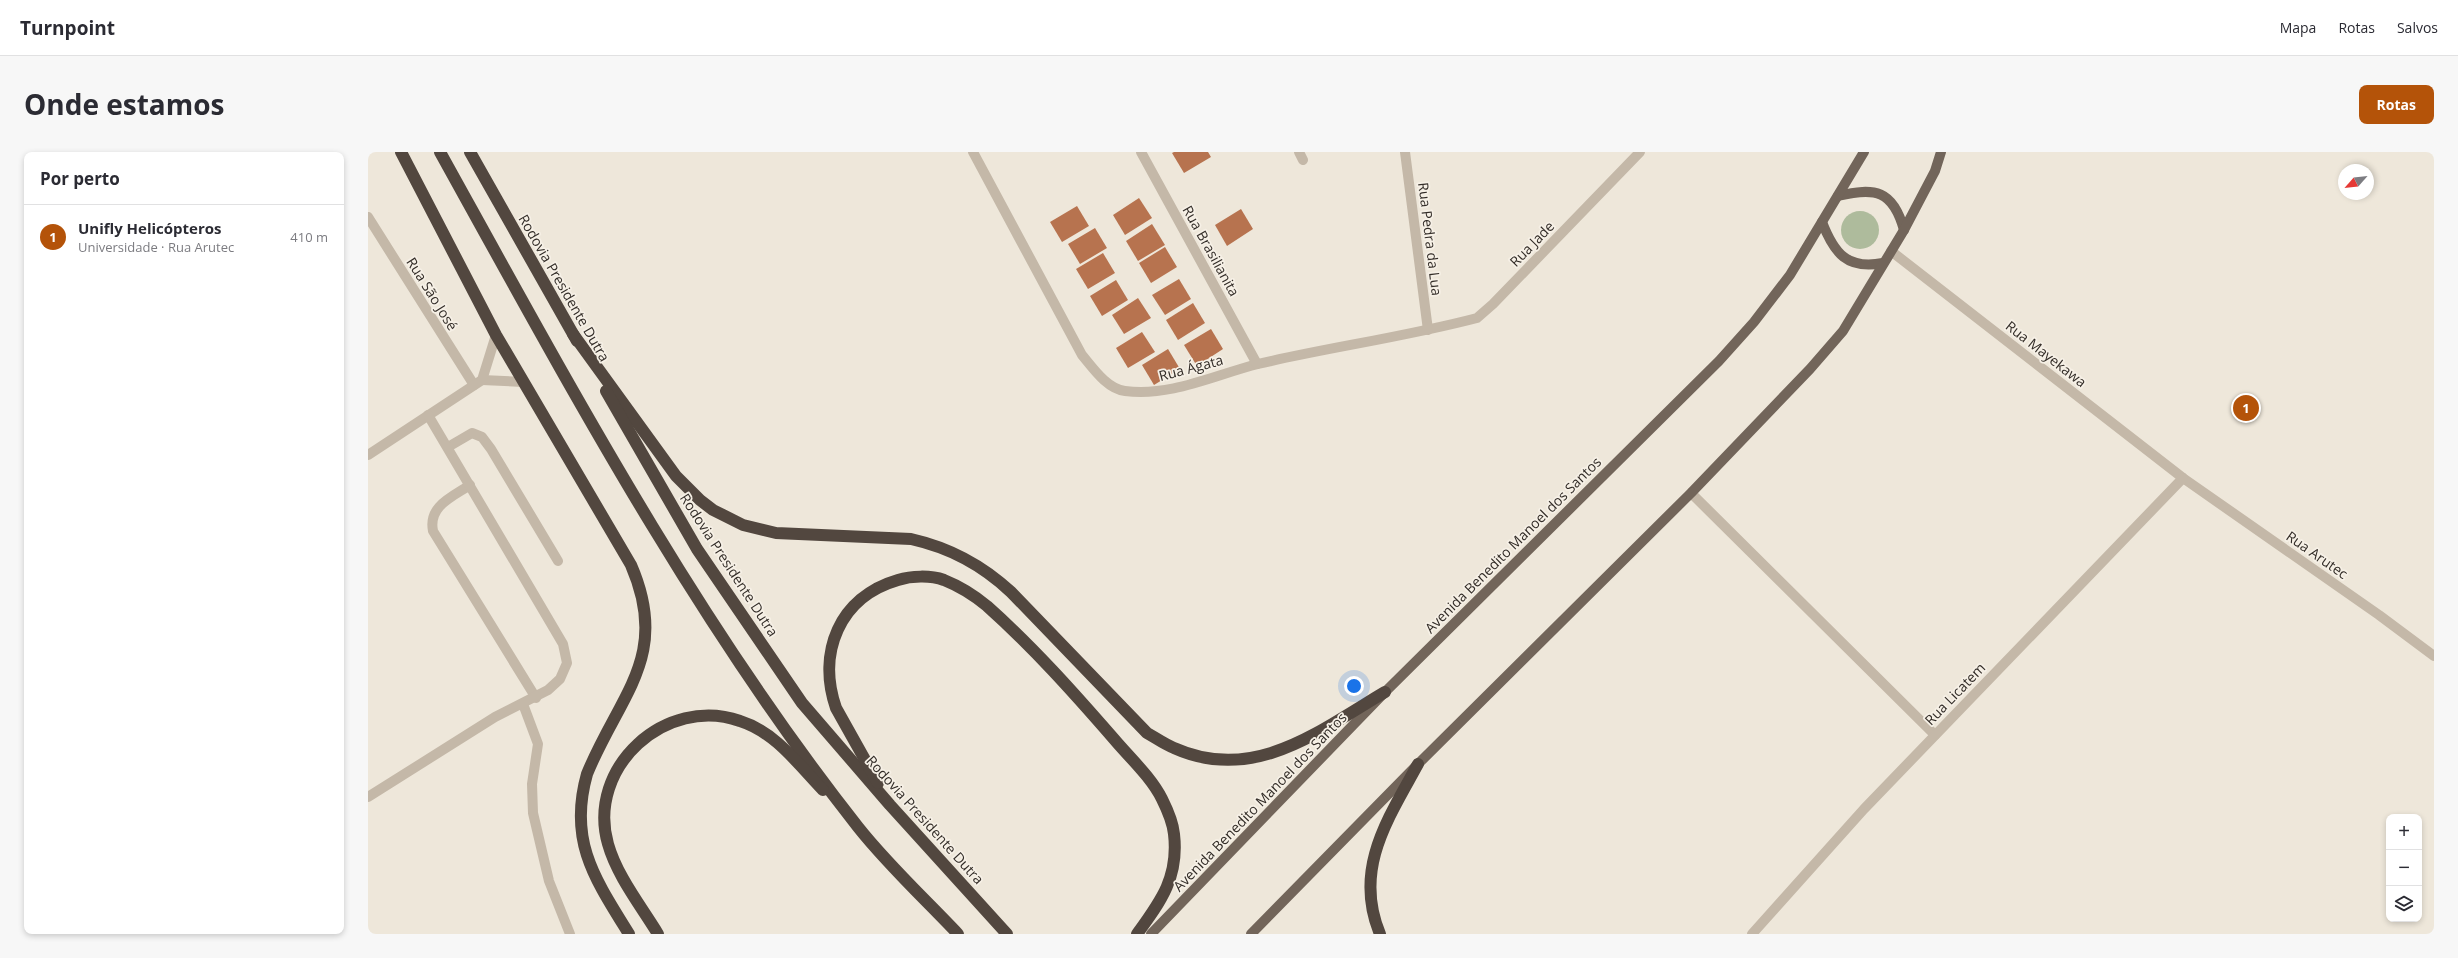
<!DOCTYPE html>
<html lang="pt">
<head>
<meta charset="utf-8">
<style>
  body { margin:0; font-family:"Open Sans",sans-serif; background:#f7f7f7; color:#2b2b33 }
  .controls { position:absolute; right:12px; bottom:12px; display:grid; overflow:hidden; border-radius:8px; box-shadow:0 2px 6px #0003 }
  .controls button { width:36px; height:36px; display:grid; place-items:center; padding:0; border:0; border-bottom:1px solid #e1e1e2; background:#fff; color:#2b2b33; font:20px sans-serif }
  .compass { position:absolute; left:1970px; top:12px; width:36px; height:36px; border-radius:50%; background:#fff; box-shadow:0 2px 6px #0003; rotate:243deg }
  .you { position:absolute; left:986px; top:534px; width:14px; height:14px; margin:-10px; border:3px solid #fff; border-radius:50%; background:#1a73e8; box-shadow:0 0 0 6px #1a73e833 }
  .badge { display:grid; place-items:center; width:26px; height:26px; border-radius:50%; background:#b45309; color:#fff; font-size:13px; font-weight:700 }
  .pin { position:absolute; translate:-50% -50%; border:2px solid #fff; box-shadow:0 1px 4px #0006 }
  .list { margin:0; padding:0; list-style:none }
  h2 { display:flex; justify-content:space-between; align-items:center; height:52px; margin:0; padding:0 16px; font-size:17px }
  h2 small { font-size:13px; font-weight:400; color:#7c7c81 }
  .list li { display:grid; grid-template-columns:26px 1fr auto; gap:12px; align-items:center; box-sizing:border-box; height:64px; padding:0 16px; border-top:1px solid #e1e1e2 }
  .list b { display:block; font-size:15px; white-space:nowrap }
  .list p { margin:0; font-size:13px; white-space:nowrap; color:#7c7c81 }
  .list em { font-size:13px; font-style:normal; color:#7c7c81 }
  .icon { flex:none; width:22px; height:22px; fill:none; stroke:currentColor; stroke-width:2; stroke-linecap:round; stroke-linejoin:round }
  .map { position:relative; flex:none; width:2066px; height:782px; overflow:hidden; border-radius:8px }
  header { display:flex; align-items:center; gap:24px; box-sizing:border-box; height:56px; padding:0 20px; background:#fff; border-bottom:1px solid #e1e1e2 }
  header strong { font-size:19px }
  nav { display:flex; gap:22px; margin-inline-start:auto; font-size:14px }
  .intro { display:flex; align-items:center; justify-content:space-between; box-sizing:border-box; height:96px; padding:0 24px }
  h1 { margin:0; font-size:28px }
  .button { padding:10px 18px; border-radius:8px; background:#b45309; color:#fff; font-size:14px; font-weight:700 }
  main { display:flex; gap:24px; padding:0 24px }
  aside { flex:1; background:#fff; border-radius:8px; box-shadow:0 2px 6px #0003 }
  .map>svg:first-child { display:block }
  .green { fill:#aebb9c }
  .building { fill:#b7734f }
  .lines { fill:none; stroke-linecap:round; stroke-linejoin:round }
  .minor { stroke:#c4b8a8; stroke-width:10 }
  .major { stroke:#72655a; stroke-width:10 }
  .highway { stroke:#52473f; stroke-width:12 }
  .labels { text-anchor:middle; stroke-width:3.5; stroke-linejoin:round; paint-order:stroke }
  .street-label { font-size:14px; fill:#322c27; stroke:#f6f0e6 }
</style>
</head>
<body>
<header>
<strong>Turnpoint</strong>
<nav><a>Mapa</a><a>Rotas</a><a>Salvos</a></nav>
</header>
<div class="intro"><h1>Onde estamos</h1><a class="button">Rotas</a></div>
<main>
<aside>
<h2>Por perto<small></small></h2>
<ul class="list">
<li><span class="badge">1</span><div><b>Unifly Helicópteros</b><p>Universidade · Rua Arutec</p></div><em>410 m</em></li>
</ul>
</aside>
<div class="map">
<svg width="2066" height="782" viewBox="0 0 2066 782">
  <rect width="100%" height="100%" fill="#eee7da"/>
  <circle class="green" cx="1492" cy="78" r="19"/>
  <g class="building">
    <polygon points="806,0 840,0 843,5 816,21 804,1"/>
    <polygon points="771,46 784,66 757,83 745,63"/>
    <polygon points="709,54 721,74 694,90 682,70"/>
    <polygon points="873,57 885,77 859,94 847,73"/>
    <polygon points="784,72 797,93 770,109 758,89"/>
    <polygon points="727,76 739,96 712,112 700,92"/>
    <polygon points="797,95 809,115 783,131 771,111"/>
    <polygon points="735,101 747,121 720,137 708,117"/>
    <polygon points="811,127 823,147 797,163 784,143"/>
    <polygon points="748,128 760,148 734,164 722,144"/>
    <polygon points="770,146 783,166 756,182 744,163"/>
    <polygon points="825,151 837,171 810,188 798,168"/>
    <polygon points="843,177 855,197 829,214 816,193"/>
    <polygon points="774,180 787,200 760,216 748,196"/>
    <polygon points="800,197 812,217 786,233 774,213"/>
  </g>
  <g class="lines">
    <g class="minor">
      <path d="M605 0 714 203C725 216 739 237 757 239 803 245 846 223 890 212 962 195 1037 185 1109 166L1125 152 1272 0"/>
      <polyline points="773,0 889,212"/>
      <polyline points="931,0 935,8"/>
      <polyline points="1037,0 1060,178"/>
      <polyline points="0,65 106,233"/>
      <polyline points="1523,99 1815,326 2011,463 2066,504"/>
      <polyline points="114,228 155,230"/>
      <polyline points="80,295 104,281 114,285 123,297 190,409"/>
      <polyline points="0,303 114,228 128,183"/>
      <path d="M102 333C84 345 60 354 65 379L168 546"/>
      <polyline points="1323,341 1567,583"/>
      <polyline points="155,552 170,592 164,632 165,661 181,729 202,782"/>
      <polyline points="0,645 127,565 180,538 192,527 199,511 195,492 60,263"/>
      <polyline points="1384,782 1496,657 1815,326"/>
    </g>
    <g class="major">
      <path d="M1470 44C1507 35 1525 38 1536 78"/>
      <path d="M1454 70C1466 101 1479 118 1515 111"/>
      <polyline points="783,782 1017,540 1351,209 1386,170 1422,123 1496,0"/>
      <polyline points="883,782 1050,612 1323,341 1442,217 1475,179 1536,78 1567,19 1573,0"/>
    </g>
    <g class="highway">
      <path d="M33 0 128 183 263 413C303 505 251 543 219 622 200 689 227 727 261 782"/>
      <path d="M72 0C200 231 326 467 490 675 520 713 557 747 590 782"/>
      <polyline points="102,0 209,189"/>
      <path d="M205 182 308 324 332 348 345 358 375 373 408 381 543 387C583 396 614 413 643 440L779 581C788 586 796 592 806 596 886 632 951 579 1017 540"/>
      <polyline points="238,239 329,397 434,551 522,653 639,782"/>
      <path d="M510 631 468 556C449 501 471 445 530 428 543 424 562 423 576 428 591 434 607 444 619 454 665 495 706 541 746 587 762 606 783 625 794 647 799 657 805 672 806 682 811 725 793 749 769 782"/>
      <path d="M290 782C273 754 249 724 240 692 218 615 298 543 372 569 407 580 430 612 455 638"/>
      <path d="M1012 782C985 717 1020 667 1050 612"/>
    </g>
  </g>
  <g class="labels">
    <g class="street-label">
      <text transform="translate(1062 87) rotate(83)" y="5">Rua Pedra da Lua</text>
      <text transform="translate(1164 92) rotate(-46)" y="5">Rua Jade</text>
      <text transform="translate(843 99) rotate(61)" y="5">Rua Brasilianita</text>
      <text transform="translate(196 136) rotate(60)" y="5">Rodovia Presidente Dutra</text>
      <text transform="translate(64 142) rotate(58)" y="5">Rua São José</text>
      <text transform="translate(1678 202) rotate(38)" y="5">Rua Mayekawa</text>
      <text transform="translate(823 216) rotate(-15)" y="5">Rua Ágata</text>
      <text transform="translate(1145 393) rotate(-45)" y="5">Avenida Benedito Manoel dos Santos</text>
      <text transform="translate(1949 403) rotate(35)" y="5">Rua Arutec</text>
      <text transform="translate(361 413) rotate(57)" y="5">Rodovia Presidente Dutra</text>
      <text transform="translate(1587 542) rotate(-46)" y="5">Rua Licatem</text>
      <text transform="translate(892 650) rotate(-46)" y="5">Avenida Benedito Manoel dos Santos</text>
      <text transform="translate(557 668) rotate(48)" y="5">Rodovia Presidente Dutra</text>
    </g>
  </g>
</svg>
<div class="controls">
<button>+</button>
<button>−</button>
<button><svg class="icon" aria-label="layers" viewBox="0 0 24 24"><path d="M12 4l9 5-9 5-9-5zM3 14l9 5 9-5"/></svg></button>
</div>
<svg class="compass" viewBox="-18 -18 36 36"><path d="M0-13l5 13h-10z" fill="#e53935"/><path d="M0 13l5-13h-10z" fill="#7c7c81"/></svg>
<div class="you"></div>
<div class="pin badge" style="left:1878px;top:256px">1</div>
</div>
</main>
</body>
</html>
